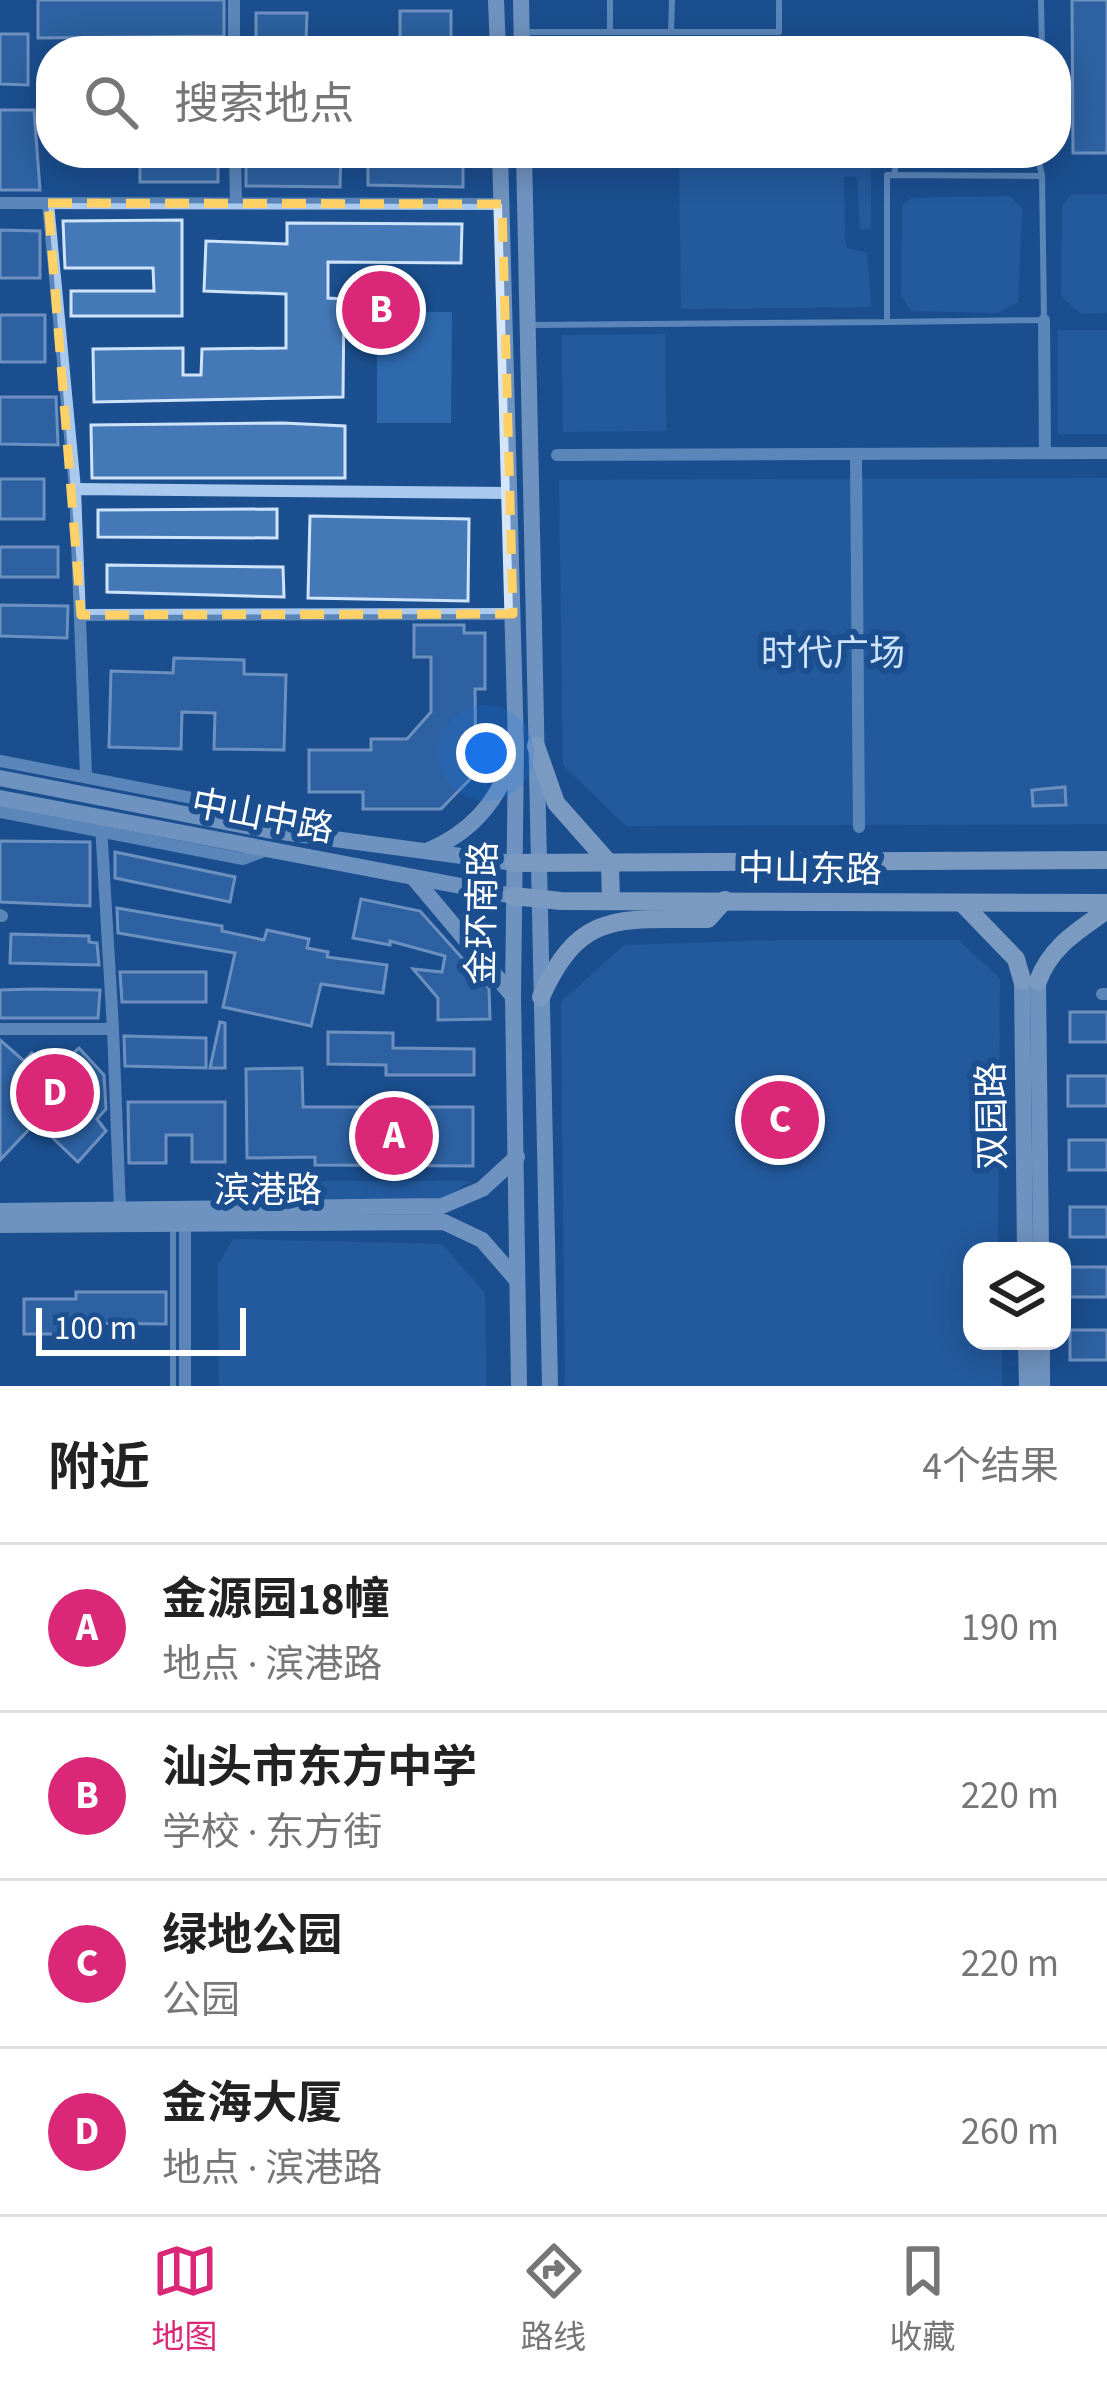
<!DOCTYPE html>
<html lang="zh">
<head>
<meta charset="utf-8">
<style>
  body { margin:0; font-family:"Source Sans 3","Noto Sans SC",sans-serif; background:#f2f2f2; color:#222 }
  .controls { position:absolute; right:36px; bottom:36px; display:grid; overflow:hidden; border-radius:24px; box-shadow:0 6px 30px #0003 }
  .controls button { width:108px; height:108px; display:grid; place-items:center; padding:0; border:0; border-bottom:3px solid #e0e0e0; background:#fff; color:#222; font:60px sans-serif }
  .scale { position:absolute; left:36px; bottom:30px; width:210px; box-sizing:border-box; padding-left:12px; border:6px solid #fff; border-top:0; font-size:33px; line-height:42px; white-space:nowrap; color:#fff; -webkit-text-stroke:9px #1b4f8f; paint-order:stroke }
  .you { position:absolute; left:486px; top:753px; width:42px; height:42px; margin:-30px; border:9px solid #fff; border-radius:50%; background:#1a73e8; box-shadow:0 0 0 18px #1a73e833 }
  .badge { display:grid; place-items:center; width:78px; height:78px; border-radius:50%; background:#db2777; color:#fff; font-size:39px; font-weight:700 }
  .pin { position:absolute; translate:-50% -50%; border:6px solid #fff; box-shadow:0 3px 12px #0006 }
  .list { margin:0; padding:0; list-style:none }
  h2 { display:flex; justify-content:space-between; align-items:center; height:156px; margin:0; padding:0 48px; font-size:51px }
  h2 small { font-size:39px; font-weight:400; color:#767676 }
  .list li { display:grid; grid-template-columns:78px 1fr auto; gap:36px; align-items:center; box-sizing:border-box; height:168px; padding:0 48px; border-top:3px solid #e0e0e0 }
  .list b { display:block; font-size:45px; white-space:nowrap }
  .list p { margin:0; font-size:39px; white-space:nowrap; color:#767676 }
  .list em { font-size:39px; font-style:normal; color:#767676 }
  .icon { flex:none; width:66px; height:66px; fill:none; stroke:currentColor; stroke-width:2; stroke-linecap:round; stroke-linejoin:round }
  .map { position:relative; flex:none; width:1107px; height:1386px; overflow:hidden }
  .search { position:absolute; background:#fff; box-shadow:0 6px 30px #0003; left:36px; right:36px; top:36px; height:132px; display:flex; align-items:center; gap:30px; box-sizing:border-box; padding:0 42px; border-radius:48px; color:#767676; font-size:45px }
  .sheet { height:828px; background:#fff }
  nav { display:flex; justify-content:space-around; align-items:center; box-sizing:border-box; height:168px; border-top:3px solid #e0e0e0; background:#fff; font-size:33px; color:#767676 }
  nav a { display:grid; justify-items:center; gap:6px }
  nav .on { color:#db2777 }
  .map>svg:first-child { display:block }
  .green { fill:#2e69ad }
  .building { fill:#4478b7; stroke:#cfe3fa; stroke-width:3 }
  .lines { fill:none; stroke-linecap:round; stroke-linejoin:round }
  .lane { stroke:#a9c9ee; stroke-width:6 }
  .street { stroke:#a9c9ee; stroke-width:12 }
  .secondary { stroke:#d6e6fa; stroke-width:16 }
  .primary { stroke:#f0f6ff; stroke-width:18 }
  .marked { fill:none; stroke:#ffd166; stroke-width:9; stroke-dasharray:24 15; stroke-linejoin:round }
  .labels { text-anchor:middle; stroke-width:12; stroke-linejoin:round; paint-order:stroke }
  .park-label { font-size:36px; fill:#cfe3fa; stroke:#1b4f8f }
  .street-label { font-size:36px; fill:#fff; stroke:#1b4f8f }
</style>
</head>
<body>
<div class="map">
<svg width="1107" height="1386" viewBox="0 0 1107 1386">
  <rect width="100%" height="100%" fill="#1b4f8f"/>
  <g class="green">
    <rect x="74" y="153" width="66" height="10"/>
    <polygon points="679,153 871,153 871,229 860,230 857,177 844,177 845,240 847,248 867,253 871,307 681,309"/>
    <polygon points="1107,194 1107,313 1081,314 1061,296 1062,206 1071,195"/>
    <polygon points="1010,196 1022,209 1018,302 997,313 911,311 901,295 902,206 911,198"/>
    <polygon points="377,312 452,312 451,423 377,423"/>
    <rect x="1058" y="330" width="49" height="104"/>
    <polygon points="665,334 666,431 563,432 562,335"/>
    <polygon points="1107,478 1107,824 626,826 563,765 559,480"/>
    <polygon points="783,940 959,940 1000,979 998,1251 972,1251 972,1341 1002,1341 1002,1386 565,1386 561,1002 624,945"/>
    <polygon points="320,1181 471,1181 438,1202 320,1201"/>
    <polygon points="233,1239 442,1244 485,1293 486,1386 219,1386 218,1265"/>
  </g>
  <g class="building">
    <polygon points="38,0 224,0 224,36 38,38"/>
    <polygon points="1072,0 1107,0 1107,153 1073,153"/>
    <polygon points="400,11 451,11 451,43 400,42"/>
    <polygon points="256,13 307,13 306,44 256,44"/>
    <polygon points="0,34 28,34 28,85 0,84"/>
    <polygon points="0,110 34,110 40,190 0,190"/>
    <polygon points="218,153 218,182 140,182 140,154"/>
    <polygon points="246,153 341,153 340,187 246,186"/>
    <polygon points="368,153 463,153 463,187 368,185"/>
    <polygon points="182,220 182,316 71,316 71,291 154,291 153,268 65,268 63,221"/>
    <polygon points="287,223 462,224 461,263 328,262 328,298 344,299 343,397 94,402 93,349 183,348 183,375 201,375 202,349 286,348 286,294 204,291 206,241 287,244"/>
    <polygon points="0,230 40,231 40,278 0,278"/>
    <rect x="0" y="315" width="45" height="47"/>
    <polygon points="0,397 56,397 58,445 0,444"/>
    <polygon points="283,423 345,426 345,478 92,478 91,425"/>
    <rect x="0" y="479" width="44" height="40"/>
    <polygon points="277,509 277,538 98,537 98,510"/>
    <polygon points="310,516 469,519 468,601 308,598"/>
    <rect x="0" y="547" width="58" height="30"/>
    <polygon points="107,565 283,567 284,597 107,592"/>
    <polygon points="0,605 68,606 67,638 0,636"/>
    <polygon points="414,625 464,625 464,633 485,633 485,689 475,689 476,773 441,809 363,809 363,792 309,792 309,750 371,750 371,739 407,739 431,712 431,657 414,657"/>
    <polygon points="174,658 244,660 244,674 286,675 284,750 214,749 215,713 182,712 181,749 109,747 111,671 173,673"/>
    <polygon points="1065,787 1066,805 1033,806 1032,790"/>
    <polygon points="0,841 90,842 90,906 0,902"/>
    <polygon points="115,852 235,877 230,902 115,878"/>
    <polygon points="361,899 420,911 489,988 490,1019 438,1020 438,998 413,969 442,972 445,956 390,941 390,945 353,938"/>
    <polygon points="117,908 222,926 222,931 264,940 267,930 309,939 307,948 328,952 327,957 387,965 383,993 321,984 311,1026 223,1007 235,953 118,933"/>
    <polygon points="11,934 89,936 89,942 97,943 99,965 10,963"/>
    <polygon points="120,972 206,972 206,1002 122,1002"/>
    <polygon points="33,989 100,990 98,1018 0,1018 0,990"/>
    <rect x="1070" y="1012" width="37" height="30"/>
    <polygon points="220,1022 225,1023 225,1068 210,1068"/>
    <polygon points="328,1032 393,1033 393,1048 474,1049 474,1075 386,1075 386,1065 328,1064"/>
    <polygon points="124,1036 206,1038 206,1068 125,1066"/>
    <polygon points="0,1040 24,1061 32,1053 42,1064 53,1054 62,1063 79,1048 104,1075 106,1109 97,1119 106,1131 78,1162 36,1122 0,1160"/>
    <polygon points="302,1068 303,1107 473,1107 473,1166 315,1165 315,1157 247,1158 246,1069"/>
    <rect x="1068" y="1076" width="39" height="30"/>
    <polygon points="128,1102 225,1102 225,1162 192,1162 192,1135 166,1135 166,1163 129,1163"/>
    <rect x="1069" y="1140" width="38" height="30"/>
    <rect x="1070" y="1207" width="37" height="30"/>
    <rect x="1070" y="1267" width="37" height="30"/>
    <polygon points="76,1292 166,1292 166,1324 76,1323 76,1334 24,1334 24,1299 76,1299"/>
    <rect x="1070" y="1330" width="37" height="30"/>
  </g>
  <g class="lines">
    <g class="lane">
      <polyline points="1041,0 1042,51"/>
      <polyline points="525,32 779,32 779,0"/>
      <polyline points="610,32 610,0"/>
      <polyline points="671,32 672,0"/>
      <polyline points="894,175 898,153"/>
      <polyline points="887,322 1044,320 1042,175"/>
      <polyline points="531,325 887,322 887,175 1042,176 1037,153"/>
      <polyline points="173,1228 173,1386"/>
    </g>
    <g class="street">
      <polyline points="234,0 234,51"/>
      <polyline points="235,153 236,202"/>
      <polyline points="0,203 502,204"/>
      <polyline points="48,203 75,489"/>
      <polyline points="1044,320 1045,453"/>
      <polyline points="856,454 859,827"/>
      <polyline points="557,455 1107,453"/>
      <polyline points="81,615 513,614"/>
      <polyline points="0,761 265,812 307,832"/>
      <polyline points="86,776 75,489 509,493"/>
      <polyline points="0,812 243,859 267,850"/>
      <polyline points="101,825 113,1029"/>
      <polyline points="0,915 2,916"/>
      <polyline points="1102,994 1107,994"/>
      <polyline points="0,1029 113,1029 120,1210"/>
      <polyline points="185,1222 185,1386"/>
    </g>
    <g class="secondary">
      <polyline points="496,0 498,51"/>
      <polyline points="521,0 522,51"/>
      <polyline points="500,153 516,748 513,996 519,1386"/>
      <polyline points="524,153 550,1386"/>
      <polyline points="0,778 267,830 514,863"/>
      <polyline points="0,798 513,896"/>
      <path d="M427 851C470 833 496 804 512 760"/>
      <polyline points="413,877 512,995"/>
      <polyline points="1022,980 1025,1251"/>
      <polyline points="1038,981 1041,1251"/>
      <polyline points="0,1211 442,1206 482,1189 517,1157"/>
      <polyline points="0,1225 444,1222 482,1240 515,1278"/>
      <polyline points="1026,1341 1027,1386"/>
      <polyline points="1042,1341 1042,1386"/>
    </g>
    <g class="primary">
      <polyline points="536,746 556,803 610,864 611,901"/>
      <polyline points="514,863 1107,860"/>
      <polyline points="513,896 561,901 1107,903"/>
      <polyline points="962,903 1016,959 1022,980"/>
      <path d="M1038 981C1051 946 1078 931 1107 910"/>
      <path d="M541 997C580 908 622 920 708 919L725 900"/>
    </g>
  </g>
  <path d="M0 0H1107V1386H0ZM48 203 502 204 513 614 81 615Z" fill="#1b4f8f" fill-opacity=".55" fill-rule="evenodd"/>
  <path class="marked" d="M48 203 502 204 513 614 81 615Z"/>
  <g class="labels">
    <g class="park-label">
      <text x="833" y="665">时代广场</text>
    </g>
    <g class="street-label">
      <text transform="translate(263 815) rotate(11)" y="13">中山中路</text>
      <text transform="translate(810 868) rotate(1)" y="13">中山东路</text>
      <text transform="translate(481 913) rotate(-89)" y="13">金环南路</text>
      <text transform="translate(991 1116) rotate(-91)" y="13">双园路</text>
      <text x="268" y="1202">滨港路</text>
    </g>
  </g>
</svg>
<div class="controls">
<button><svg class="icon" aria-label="layers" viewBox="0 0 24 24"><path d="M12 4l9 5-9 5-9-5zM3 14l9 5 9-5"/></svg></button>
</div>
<div class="scale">100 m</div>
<div class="you"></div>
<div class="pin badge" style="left:394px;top:1136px">A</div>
<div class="pin badge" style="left:381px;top:310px">B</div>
<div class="pin badge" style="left:780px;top:1120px">C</div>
<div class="pin badge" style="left:55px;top:1093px">D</div>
<div class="search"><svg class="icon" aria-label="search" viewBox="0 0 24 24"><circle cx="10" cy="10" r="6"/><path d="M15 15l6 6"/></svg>搜索地点</div>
</div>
<section class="sheet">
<h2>附近<small>4个结果</small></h2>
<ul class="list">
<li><span class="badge">A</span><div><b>金源园18幢</b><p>地点 · 滨港路</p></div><em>190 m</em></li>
<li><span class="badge">B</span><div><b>汕头市东方中学</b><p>学校 · 东方街</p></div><em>220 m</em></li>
<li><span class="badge">C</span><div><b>绿地公园</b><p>公园</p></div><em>220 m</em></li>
<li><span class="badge">D</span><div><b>金海大厦</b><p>地点 · 滨港路</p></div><em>260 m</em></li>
</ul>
</section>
<nav>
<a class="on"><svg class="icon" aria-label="map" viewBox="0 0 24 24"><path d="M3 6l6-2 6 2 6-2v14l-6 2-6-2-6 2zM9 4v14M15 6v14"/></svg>地图</a>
<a><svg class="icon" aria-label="directions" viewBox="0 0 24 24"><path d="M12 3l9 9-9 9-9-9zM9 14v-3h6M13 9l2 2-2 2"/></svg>路线</a>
<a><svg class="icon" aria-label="saved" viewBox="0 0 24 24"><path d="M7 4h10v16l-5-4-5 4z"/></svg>收藏</a>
</nav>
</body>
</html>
